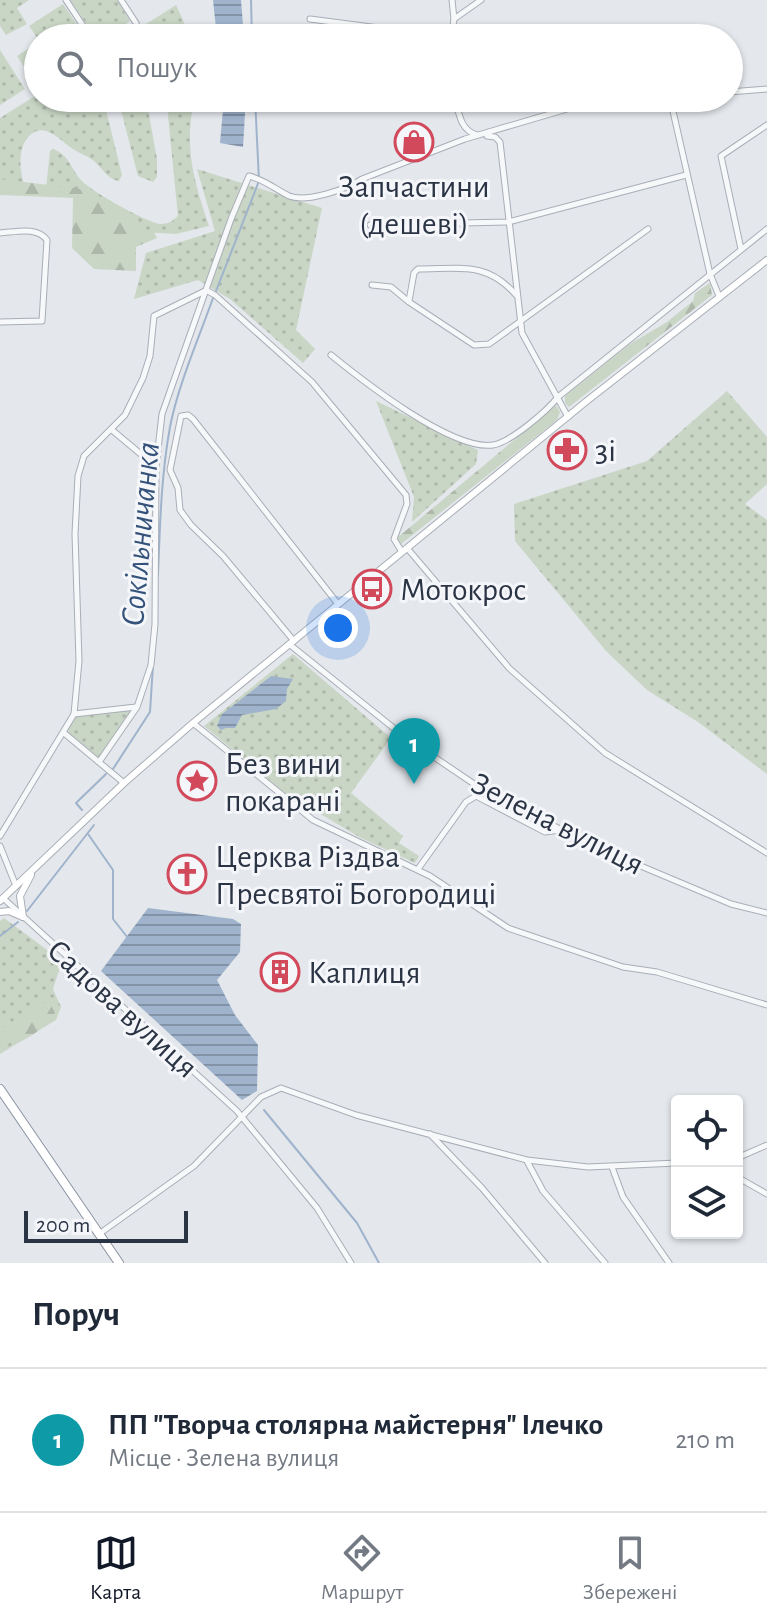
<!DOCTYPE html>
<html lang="uk">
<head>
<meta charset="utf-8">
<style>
  body { margin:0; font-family:"Alegreya Sans",sans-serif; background:#f6f6f7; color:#1f2937 }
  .controls { position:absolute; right:24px; bottom:24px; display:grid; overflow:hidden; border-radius:8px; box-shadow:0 2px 6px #0004 }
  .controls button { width:72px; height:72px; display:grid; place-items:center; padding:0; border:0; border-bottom:2px solid #e0e1e3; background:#fff; color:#1f2937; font:40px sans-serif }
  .scale { position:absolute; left:24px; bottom:20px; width:164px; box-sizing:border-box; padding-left:8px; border:4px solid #2b3445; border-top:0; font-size:22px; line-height:28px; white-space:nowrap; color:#2b3445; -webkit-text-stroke:6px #f4f6f9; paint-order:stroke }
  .you { position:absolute; left:338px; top:628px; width:28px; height:28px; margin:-20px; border:6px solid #fff; border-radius:50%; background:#1a73e8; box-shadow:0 0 0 12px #1a73e833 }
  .badge { display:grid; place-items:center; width:52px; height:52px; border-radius:50%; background:#111827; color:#fff; font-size:26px; font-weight:700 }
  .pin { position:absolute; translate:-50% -66px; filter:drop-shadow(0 2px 4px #0008) }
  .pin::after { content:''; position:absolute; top:42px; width:28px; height:24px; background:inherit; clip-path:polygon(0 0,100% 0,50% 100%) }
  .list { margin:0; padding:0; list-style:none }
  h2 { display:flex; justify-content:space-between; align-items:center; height:104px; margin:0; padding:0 32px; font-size:34px }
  h2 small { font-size:26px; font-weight:400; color:#747a83 }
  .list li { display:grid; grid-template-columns:52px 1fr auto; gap:24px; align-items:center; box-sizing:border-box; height:144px; padding:0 32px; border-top:2px solid #e0e1e3 }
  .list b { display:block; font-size:30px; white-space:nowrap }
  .list p { margin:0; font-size:26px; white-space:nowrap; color:#747a83 }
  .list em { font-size:26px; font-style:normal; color:#747a83 }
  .icon { flex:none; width:44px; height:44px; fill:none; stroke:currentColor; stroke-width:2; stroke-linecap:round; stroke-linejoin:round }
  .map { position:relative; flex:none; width:767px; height:1263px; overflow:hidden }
  .search { position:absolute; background:#fff; box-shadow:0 2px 6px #0004; left:24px; right:24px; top:24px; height:88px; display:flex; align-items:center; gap:20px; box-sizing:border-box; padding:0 28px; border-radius:44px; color:#747a83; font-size:30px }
  .sheet { height:248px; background:#fff }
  nav { display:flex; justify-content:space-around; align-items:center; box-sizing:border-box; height:112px; border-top:2px solid #e0e1e3; background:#fff; font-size:22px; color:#747a83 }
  nav a { display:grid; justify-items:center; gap:4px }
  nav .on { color:#111827 }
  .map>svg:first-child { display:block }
  .green { fill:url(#green-dots) }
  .forest { fill:url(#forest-firs) }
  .water { fill:url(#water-rules) }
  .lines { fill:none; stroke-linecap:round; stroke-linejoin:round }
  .stream { stroke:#9fb4cc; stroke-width:2 }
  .street-casing { stroke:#a9aeb7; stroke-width:7 }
  .secondary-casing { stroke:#a9aeb7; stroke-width:8 }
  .highway-casing { stroke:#8b94a3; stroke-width:10 }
  .street { stroke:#f7f8fa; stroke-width:5 }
  .secondary { stroke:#fff; stroke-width:6 }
  .highway { stroke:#fff; stroke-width:8 }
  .labels { text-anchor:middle; stroke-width:6; stroke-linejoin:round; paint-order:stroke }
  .poi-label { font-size:32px; fill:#2b3445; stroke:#f4f6f9; text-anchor:start }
  .street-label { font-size:32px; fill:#2b3445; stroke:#f4f6f9 }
  .water-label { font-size:34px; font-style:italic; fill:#34527a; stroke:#f4f6f9 }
</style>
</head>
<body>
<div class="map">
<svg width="767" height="1263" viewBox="0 0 767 1263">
  <defs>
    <pattern id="green-dots" width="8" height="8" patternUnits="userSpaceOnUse" patternTransform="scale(2)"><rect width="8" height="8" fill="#c9d6c5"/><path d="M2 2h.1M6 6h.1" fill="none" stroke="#adb8ab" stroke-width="1.8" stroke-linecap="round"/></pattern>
    <pattern id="forest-firs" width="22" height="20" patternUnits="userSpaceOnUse" patternTransform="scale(2)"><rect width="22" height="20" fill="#c9d6c5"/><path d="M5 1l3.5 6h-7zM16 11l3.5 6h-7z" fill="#adb8ab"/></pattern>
    <pattern id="water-rules" width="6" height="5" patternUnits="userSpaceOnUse" patternTransform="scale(2)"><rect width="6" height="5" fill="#9fb4cc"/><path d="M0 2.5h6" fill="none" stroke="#8293a7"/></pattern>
  </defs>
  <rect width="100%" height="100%" fill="#e4e7ec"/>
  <g class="green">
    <polygon points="0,0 29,0 17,8 27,24 6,35 0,26"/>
    <polygon points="70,0 117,0 130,21 106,38 96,38"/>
    <polygon points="63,4 86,38 38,39 29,26"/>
    <polygon points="176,5 191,38 124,38"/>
    <polygon points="38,42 38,79 34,82 17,56"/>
    <polygon points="0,50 25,89 0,105"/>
    <path d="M38 94V98H103L122 175 119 181C107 179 104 170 95 162 89 156 80 154 73 149 58 139 42 118 26 140 18 152 20 171 24 184L46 189 50 151 53 149C70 155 71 170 82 181 91 191 149 224 161 224 168 224 173 221 178 216L168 116 169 98H195C183 145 194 181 209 226L176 234 143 232 102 218 77 196 0 190V118Z"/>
    <polygon points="115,98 146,98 157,159 157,177 153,182 138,176 121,110"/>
    <polygon points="197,169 322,208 296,330 315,349 303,363 230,299 198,280 134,299 146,253 215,231"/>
    <polygon points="727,391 767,437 767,484 745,504 767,520 767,774 698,722 647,690 606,651 515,541 514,504 647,461"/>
    <polygon points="376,401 478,450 476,464 412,522 414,497"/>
    <polygon points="293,654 391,738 351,793 403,836 399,843 419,856 415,863 361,838 285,793 204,726"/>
    <polygon points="131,709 134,711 99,759 69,735 68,729 74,717"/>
    <polygon points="4,918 62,961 53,989 61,1007 56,1020 0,1054 0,921"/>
  </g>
  <g class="forest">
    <polygon points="0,179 89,190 126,212 135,229 154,232 157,238 136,247 136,271 94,269 72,248 73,198 0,195"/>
    <polygon points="710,283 712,295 569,407 565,403 565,396 630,344 667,322 693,301 695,293"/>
    <polygon points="556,405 560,412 557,420 401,544 397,538"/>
    <path d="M48 1000 55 1013C43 1031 23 1043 2 1048L0 1026 3 1027Z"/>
  </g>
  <g class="water">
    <polygon points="213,0 241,0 244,38 217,38"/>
    <polygon points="224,98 246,98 243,147 220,143"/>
    <polygon points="271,676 293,679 287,689 286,701 276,709 242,715 235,728 226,728 221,730 217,726 222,714"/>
    <polygon points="148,908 233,919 241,924 240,952 217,980 235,1015 258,1045 257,1091 242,1100 101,971"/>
  </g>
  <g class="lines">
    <g class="stream">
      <polyline points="251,0 252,38"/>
      <polyline points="216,291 259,181 255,98"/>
      <path d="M158 575C160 526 161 476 170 427 178 385 199 338 213 298"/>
      <polyline points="113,769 150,712 153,665"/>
      <polyline points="82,810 76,803 106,774"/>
      <polyline points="88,834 113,870 113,919 128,938"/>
      <polyline points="27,911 94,825"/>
      <polyline points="0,936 18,922"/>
      <polyline points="264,1110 357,1223 379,1263"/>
    </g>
    <g class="street-casing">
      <g id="street">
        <polyline points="66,0 91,38"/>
        <polyline points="121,0 136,23"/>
        <polyline points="310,19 379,28 380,38"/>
        <polyline points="454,19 481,0"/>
        <polyline points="451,38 454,19 452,0"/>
        <polyline points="729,92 767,89"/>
        <path d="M455 98C459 113 460 130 477 135"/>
        <polyline points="670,98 710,274 719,296"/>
        <polyline points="487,136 495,137 500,142 522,333 568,417"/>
        <polyline points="370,225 508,222 686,175"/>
        <path d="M0 233C16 232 37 226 47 240L42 321 0 322"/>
        <polyline points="741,249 721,156 767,125"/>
        <polyline points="372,285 391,287 409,302 474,345 489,344 648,229"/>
        <polyline points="206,290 215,295 312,382 406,495 407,504 394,539 402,552"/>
        <path d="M409 301 414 273 418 269C459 269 487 261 516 295"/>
        <path d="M331 355C363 381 452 451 493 445 511 442 547 411 558 397L767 229"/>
        <polyline points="112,430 155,466"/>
        <polyline points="407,548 509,668 605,753 767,853"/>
        <polyline points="294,641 223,556 191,525 180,510 178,488 170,470 181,416 188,415 193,419 338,604"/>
        <polyline points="289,644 406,738 486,792 598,848 731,904 767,913"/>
        <polyline points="74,714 136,707"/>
        <polyline points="193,723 313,820 430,876 508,928 623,967 657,972 767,1005"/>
        <polyline points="64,733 124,783"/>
        <path d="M99 762 137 707 151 665 155 624 156 467 162 414 231 219 249 176C265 180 275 189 289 196 307 203 347 189 362 179L465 139 604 98"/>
        <polyline points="0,836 74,714 79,661 75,534 78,476 84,456 125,415 143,378 150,356 154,316 205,291"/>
        <polyline points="0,846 16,886"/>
        <polyline points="418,869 466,802 476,796 545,832 560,830"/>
        <polyline points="3,898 237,1111 317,1208 351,1263"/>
        <polyline points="430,1134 482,1188 545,1263"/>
        <polyline points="737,1158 767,1145"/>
        <polyline points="527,1161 543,1191 605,1263"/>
        <polyline points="612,1167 623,1197 669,1263"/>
        <polyline points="737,1177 767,1194"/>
        <polyline points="99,1234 194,1166 261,1097 281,1088 356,1115 527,1160 588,1167 677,1163"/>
      </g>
    </g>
    <g class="secondary-casing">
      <g id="secondary">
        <polyline points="0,901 124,783 193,723 588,400 767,260"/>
        <polyline points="0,912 9,911 23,917"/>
        <polyline points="23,917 20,896 31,875"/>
      </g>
    </g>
    <g class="highway-casing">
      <polyline id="highway" points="0,1089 119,1263"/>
    </g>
    <use href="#street" class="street"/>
    <use href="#secondary" class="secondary"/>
    <use href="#highway" class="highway"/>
  </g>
  <defs>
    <g id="shop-ring" transform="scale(2)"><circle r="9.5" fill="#f4f6f9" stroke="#d1495b" stroke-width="1.5"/><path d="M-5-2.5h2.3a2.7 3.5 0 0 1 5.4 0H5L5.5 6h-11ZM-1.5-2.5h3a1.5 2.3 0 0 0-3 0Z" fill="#d1495b"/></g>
    <g id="pharmacy-ring" transform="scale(2)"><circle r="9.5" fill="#f4f6f9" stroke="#d1495b" stroke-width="1.5"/><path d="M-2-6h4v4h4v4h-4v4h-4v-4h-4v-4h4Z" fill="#d1495b"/></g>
    <g id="bus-ring" transform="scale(2)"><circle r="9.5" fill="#f4f6f9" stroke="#d1495b" stroke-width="1.5"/><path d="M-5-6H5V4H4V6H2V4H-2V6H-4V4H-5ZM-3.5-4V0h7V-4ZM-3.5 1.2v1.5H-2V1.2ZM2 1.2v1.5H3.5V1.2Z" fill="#d1495b"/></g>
    <g id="sight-ring" transform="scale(2)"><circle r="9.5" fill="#f4f6f9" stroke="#d1495b" stroke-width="1.5"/><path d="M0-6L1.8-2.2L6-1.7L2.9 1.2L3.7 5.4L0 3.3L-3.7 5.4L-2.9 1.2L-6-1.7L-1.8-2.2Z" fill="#d1495b"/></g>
    <g id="church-ring" transform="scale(2)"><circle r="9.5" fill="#f4f6f9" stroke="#d1495b" stroke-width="1.5"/><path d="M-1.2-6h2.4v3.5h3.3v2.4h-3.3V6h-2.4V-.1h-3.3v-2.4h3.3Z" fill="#d1495b"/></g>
    <g id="building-ring" transform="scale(2)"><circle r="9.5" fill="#f4f6f9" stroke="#d1495b" stroke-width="1.5"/><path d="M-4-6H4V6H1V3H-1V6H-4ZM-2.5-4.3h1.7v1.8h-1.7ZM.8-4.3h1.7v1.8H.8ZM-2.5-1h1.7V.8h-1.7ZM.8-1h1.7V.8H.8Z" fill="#d1495b"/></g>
  </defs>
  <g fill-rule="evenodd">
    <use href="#shop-ring" x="414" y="142"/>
    <use href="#pharmacy-ring" x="567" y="450"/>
    <use href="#bus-ring" x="372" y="589"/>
    <use href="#sight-ring" x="197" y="781"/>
    <use href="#church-ring" x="187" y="874"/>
    <use href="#building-ring" x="280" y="972"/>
  </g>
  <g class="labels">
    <g class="poi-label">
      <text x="414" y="197" text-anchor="middle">Запчастини<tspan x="414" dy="37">(дешеві)</tspan></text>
      <text x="595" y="461">3і</text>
      <text x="400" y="600">Мотокрос</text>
      <text x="225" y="774">Без вини<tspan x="225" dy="37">покарані</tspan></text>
      <text x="215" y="867">Церква Різдва<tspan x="215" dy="37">Пресвятої Богородиці</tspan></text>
      <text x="308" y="983">Каплиця</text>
    </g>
    <g class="street-label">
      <text transform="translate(558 823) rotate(27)" y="11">Зелена вулиця</text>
      <text transform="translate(123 1008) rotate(42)" y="11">Садова вулиця</text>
    </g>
    <g class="water-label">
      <text transform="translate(139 534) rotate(-85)" y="12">Сокільничанка</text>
    </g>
  </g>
</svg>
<div class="controls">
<button><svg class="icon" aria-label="locate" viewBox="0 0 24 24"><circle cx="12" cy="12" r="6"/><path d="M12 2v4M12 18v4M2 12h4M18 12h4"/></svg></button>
<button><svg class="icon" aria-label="layers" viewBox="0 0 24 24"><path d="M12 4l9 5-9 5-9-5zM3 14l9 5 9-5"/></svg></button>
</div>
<div class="scale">200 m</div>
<div class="you"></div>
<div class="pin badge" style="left:414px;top:784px;background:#0f9aa8">1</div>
<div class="search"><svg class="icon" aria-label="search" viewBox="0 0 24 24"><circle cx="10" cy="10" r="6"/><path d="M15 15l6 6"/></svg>Пошук</div>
</div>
<section class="sheet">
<h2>Поруч<small></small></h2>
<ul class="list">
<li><span class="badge" style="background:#0f9aa8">1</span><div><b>ПП &quot;Творча столярна майстерня&quot; Ілечко</b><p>Місце · Зелена вулиця</p></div><em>210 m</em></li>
</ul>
</section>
<nav>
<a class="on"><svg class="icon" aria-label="map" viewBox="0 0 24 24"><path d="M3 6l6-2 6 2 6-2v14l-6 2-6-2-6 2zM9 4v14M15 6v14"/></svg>Карта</a>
<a><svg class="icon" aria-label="directions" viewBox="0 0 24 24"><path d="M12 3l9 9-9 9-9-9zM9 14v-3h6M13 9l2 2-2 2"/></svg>Маршрут</a>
<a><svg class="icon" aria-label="saved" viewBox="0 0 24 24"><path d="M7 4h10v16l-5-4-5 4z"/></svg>Збережені</a>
</nav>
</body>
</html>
